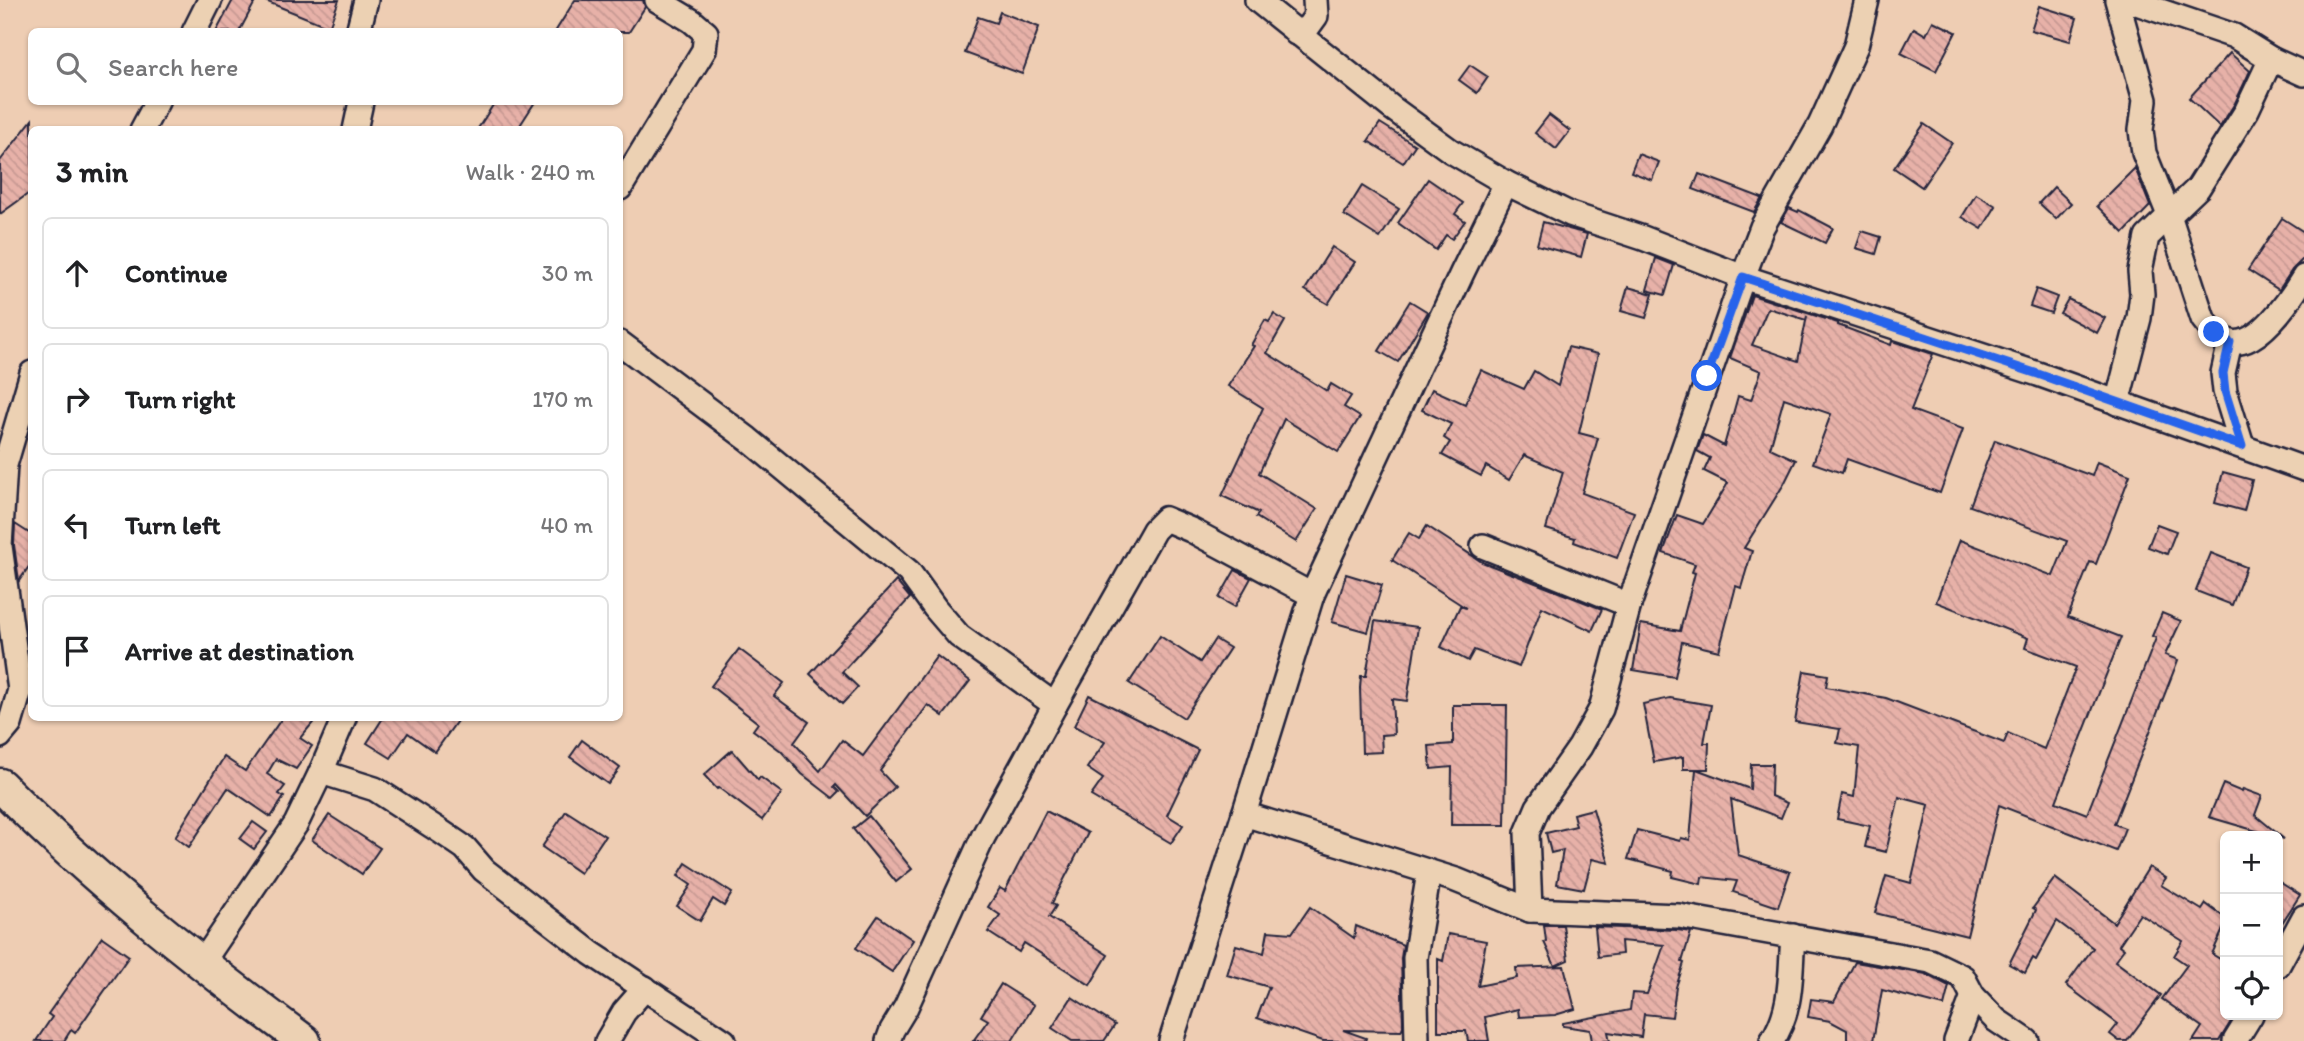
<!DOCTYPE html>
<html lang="en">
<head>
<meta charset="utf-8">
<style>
  body { margin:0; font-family:Itim,sans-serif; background:#f6f6f6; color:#202124 }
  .controls { position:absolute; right:21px; bottom:21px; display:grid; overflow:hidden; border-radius:10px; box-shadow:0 2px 5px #0004 }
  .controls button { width:63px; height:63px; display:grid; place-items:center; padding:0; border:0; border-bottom:2px solid #e0e0e0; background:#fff; color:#202124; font:35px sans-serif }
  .stop { position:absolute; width:21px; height:21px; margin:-16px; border:5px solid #2563eb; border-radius:50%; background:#fff }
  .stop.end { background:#2563eb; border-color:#fff; box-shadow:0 2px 7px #0008 }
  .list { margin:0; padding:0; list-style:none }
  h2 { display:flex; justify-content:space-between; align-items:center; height:91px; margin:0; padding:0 28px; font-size:30px }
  h2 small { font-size:23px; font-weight:400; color:#757577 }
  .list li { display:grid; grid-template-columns:46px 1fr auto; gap:21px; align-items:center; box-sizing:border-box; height:112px; margin:0 14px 14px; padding:0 14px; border:2px solid #e0e0e0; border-radius:10px }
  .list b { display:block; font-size:26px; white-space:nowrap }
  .list em { font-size:23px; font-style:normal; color:#757577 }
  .icon { flex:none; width:38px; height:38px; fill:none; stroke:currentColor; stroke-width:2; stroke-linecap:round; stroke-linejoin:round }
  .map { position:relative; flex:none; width:2304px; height:1041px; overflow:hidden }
  .search { position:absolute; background:#fff; box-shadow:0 2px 5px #0004; left:28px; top:28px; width:595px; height:77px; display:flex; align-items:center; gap:18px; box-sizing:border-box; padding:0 24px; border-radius:10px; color:#757577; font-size:26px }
  .panel { position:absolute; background:#fff; box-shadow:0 2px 5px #0004; left:28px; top:126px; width:595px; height:595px; border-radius:10px }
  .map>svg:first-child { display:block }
  .building { fill:url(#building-back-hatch); stroke:#22223b; stroke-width:2; fill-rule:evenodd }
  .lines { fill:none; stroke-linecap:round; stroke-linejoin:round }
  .street-casing { stroke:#22223b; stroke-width:28 }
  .secondary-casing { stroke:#22223b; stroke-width:37 }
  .street { stroke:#ecd1b3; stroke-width:23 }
  .secondary { stroke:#ecd1b3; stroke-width:32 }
  .route { stroke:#2563eb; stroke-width:9 }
</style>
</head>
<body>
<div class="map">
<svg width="2304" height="1041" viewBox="0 0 2304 1041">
  <defs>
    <pattern id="building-back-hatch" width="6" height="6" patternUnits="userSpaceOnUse" patternTransform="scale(1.75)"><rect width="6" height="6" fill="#e7b1a8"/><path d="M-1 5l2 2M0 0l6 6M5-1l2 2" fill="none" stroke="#c69892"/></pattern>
  </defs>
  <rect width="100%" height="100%" fill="#eecdb3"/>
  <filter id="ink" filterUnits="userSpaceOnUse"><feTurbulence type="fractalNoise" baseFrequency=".0143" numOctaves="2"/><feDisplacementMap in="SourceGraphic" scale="14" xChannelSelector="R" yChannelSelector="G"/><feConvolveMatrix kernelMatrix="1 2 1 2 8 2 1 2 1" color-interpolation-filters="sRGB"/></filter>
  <g filter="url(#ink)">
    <g class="building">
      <polygon points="233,0 256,0 239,32 216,32"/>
      <polygon points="263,0 339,0 329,27"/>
      <polygon points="575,0 643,0 645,7 629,32 555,32"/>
      <polygon points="2039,6 2077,18 2070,41 2031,30"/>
      <polygon points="1000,12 1039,27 1022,74 965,53 978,17 996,23"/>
      <polygon points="1933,21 1956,32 1936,71 1901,53 1914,28 1926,35"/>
      <polygon points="2230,53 2250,71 2235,103 2220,127 2189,98"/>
      <polygon points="1470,65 1488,77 1477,93 1459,80"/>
      <polygon points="495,102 535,102 517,130 477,130"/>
      <polygon points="1549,115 1570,131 1556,149 1535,133"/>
      <polygon points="32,120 32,191 0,214 0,161"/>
      <polygon points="1380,123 1415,145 1403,163 1368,141"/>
      <polygon points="1924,124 1952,143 1922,187 1894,168"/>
      <polygon points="1638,154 1659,162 1652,180 1631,172"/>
      <polygon points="2135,168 2150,206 2124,233 2097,206"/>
      <polygon points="1699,174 1762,198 1754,212 1693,189"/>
      <polygon points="1428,179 1463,203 1455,214 1465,221 1452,239 1446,235 1436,250 1398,223"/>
      <polygon points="1362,186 1399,209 1380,238 1344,215"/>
      <polygon points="2054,187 2071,203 2056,219 2039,203"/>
      <polygon points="1976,194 1996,206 1982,229 1962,217"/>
      <polygon points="1789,208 1798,212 1799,210 1833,228 1825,243 1781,222"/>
      <polygon points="2282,218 2304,232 2304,258 2292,270 2279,290 2248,270"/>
      <polygon points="1543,222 1587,234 1581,257 1537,245"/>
      <polygon points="1862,231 1881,237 1876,254 1856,248"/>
      <polygon points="1332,247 1355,262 1328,304 1305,290"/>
      <polygon points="1656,258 1674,265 1665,295 1647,290"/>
      <polygon points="1628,287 1653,294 1646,318 1621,311"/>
      <polygon points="2036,289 2057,297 2051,313 2030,306"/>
      <path d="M1752 295 1838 323V325L1891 345 1892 341 1933 354 1911 410 1963 429 1940 493 1847 459 1842 473 1813 463 1831 414 1784 398 1770 448 1796 460 1784 484 1744 548 1752 551 1741 588 1736 586 1719 651 1682 642 1675 677 1633 670 1641 624 1680 631 1695 573 1692 572 1695 564 1663 553 1677 515 1703 524 1728 483 1704 471 1710 458 1697 451 1703 435 1724 446 1738 396 1751 400 1761 371 1730 358ZM1768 308 1806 320 1807 316 1798 361 1752 345Z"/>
      <polygon points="2068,299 2105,318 2097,333 2060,313"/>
      <polygon points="1410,301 1428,312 1398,362 1379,351"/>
      <polygon points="1274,314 1285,321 1267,353 1327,391 1331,384 1351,396 1344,407 1360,417 1338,452 1284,419 1259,473 1317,509 1296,542 1256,517 1259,513 1222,496 1263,408 1228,386 1254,346 1251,345 1265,320 1269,322"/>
      <polygon points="1568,347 1598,354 1579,433 1598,438 1582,493 1634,512 1617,558 1574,542 1575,538 1546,529 1563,472 1524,455 1509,480 1486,466 1481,476 1442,455 1450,442 1444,438 1451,424 1422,410 1432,389 1465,404 1481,370 1524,389 1534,371 1558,386"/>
      <polygon points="1995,440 2092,476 2097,462 2130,475 2096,564 2090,562 2068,617 2121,637 2056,802 2087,814 2156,638 2152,636 2162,613 2181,621 2165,655 2178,660 2114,824 2125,828 2116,851 1999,805 1967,936 1875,913 1886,876 1911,883 1929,805 1899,797 1886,852 1865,847 1870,826 1837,819 1842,794 1854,797 1859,747 1837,743 1840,729 1795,722 1804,671 1828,675 1826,687 1886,698 2004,743 2008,733 2044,749 2076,667 2025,648 2028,638 1936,602 1960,540 2053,576 2067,541 1970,506"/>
      <polygon points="2223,472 2252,480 2244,511 2215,503"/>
      <polygon points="15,524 32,535 32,562 19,581 14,545"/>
      <polygon points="2157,524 2176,531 2167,554 2148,547"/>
      <polygon points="1427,526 1482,562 1602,609 1592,631 1542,607 1519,667 1474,650 1468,661 1441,647 1460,606 1466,608 1392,560 1409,533 1419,539"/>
      <polygon points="2211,553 2246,567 2232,605 2196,591"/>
      <polygon points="1235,570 1251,578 1235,607 1219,598"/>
      <polygon points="1346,574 1382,585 1368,632 1332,622"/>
      <polygon points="896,581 910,598 842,672 858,687 842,704 810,674"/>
      <polygon points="1375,621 1418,627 1407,701 1392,699 1394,734 1381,735 1382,752 1362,753 1360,688 1361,676 1366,676"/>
      <polygon points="1160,636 1200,662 1215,639 1230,648 1184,718 1129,683"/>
      <polygon points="739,649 784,683 774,696 809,722 794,743 820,771 842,740 863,756 937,656 970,681 943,716 928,705 880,771 895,787 865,816 836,785 834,787 839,792 833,798 802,774 781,751 753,730 758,723 711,686"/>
      <polygon points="1089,695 1198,750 1167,815 1183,825 1171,843 1091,796 1103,779 1087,768 1105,742 1074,726"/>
      <polygon points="1670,698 1711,705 1704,743 1709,743 1708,769 1696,769 1750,789 1751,764 1772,764 1771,796 1787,803 1781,818 1731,799 1738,855 1790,872 1778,907 1733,892 1737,881 1702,877 1701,884 1672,877 1673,871 1628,859 1637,830 1680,841 1681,838 1690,840 1696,769 1683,769 1683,757 1654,762 1643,704"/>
      <polygon points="1453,705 1507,705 1505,825 1451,825 1452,767 1431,769 1429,746 1453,744"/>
      <polygon points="282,718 317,718 300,738 312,746 296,769 276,759 267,774 285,786 279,794 284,797 271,817 228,788 189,847 175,837 224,757 245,771"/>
      <polygon points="383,718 459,718 435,752 408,733 391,758 367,743"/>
      <polygon points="582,740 620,768 608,784 570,757"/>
      <polygon points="732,750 758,780 760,777 782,793 762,820 719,788 717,789 704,775"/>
      <polygon points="2223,784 2242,792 2243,789 2262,796 2255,815 2284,839 2209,817"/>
      <polygon points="1593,809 1609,863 1592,859 1584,889 1557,884 1563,850 1551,853 1546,833 1576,826 1573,814"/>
      <polygon points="566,811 605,836 580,873 542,847"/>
      <polygon points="1046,811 1088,833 1052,903 1056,906 1049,917 1108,955 1090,985 1024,943 1019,952 988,932 1000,915 988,907 1000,888 1005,891"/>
      <polygon points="329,815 380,848 362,874 312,840"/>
      <polygon points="869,816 912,869 896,882 853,829"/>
      <polygon points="253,822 267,832 254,849 240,839"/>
      <polygon points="686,863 732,893 724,906 713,899 700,921 677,906 691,885 678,876"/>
      <polygon points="2149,867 2166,878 2161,885 2202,910 2206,904 2225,918 2225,925 2212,954 2225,962 2225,1015 2235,1015 2219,1041 2193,1041 2202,1027 2162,999 2187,965 2174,956 2183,941 2140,914 2119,945 2124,949 2115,961 2161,995 2127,1041 2119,1041 2110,1034 2118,1024 2066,985 2093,948 2057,921 2036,960 2033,958 2025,973 2009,964 2036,910 2033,908 2055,878 2114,923"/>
      <polygon points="2278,881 2300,895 2278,929"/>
      <polygon points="1310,907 1354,938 1356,926 1403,945 1401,958 1403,1026 1401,1031 1343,1030 1366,1038 1365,1041 1323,1041 1257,1018 1269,987 1227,975 1236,945 1264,953 1268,931 1292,933"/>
      <polygon points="878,916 913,940 892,972 856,948"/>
      <polygon points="1544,925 1563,925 1568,960 1555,966 1544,942 1546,941"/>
      <polygon points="1595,927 1677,930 1691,932 1682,962 1684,963 1676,987 1672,1017 1644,1014 1641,1037 1608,1032 1610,1041 1592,1041 1590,1030 1563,1026 1563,1023 1630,1010 1632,993 1647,994 1664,945 1621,941 1622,954 1598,957"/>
      <polygon points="1448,934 1486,941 1478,986 1517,978 1516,968 1564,966 1575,1009 1555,1015 1519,1017 1518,1009 1485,1017 1489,1041 1468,1041 1466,1031 1438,1031 1438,959 1443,961"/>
      <polygon points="102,937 129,956 75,1033 71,1030 64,1041 36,1041 52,1017 48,1014"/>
      <polygon points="1855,962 1926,974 1949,986 1944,1006 1882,990 1873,1041 1847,1041 1847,1030 1830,1021 1808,1017 1811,999 1834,1002"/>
      <polygon points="1001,984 1034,1005 1012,1041 973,1041 988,1020 981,1016"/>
      <polygon points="1072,997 1115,1025 1104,1041 1072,1041 1052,1028"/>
    </g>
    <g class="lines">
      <g class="street-casing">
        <g id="street">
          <polyline points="1257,0 1392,108 1451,151 1506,183 1570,214 1643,238 1743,277 2038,374 2304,469"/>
          <path d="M2117 0 2145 100 2141 130 2144 153 2169 215 2203 319C2210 328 2217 337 2228 341 2256 352 2291 298 2304 277"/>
          <polyline points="2128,0 2234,36 2271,59 2304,74"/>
          <polyline points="194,32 210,0"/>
          <polyline points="358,32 366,0"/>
          <polyline points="1296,33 1308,27 1316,16 1315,0"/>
          <polyline points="142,130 157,102"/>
          <polyline points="355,130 361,102"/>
          <polyline points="620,188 704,50 706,33 692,21 657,0"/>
          <polyline points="2230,342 2223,373 2225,391 2242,446"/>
          <polyline points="620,343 748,439 909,572 935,608 959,636 1055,705"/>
          <polyline points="2117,403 2139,318 2142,294 2140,271 2147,237 2198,188 2247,110 2271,59"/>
          <polyline points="1483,546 1629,605"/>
          <polyline points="0,736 10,724 20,690 0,546 5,465 32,373"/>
          <polyline points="321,772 375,789 440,831 465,848 484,870 591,953 724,1041"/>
          <polyline points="1244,814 1456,880 1530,910 1679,916 1930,961 1963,977 1973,996 1996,1020 2027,1041"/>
          <polyline points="1530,910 1527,833 1538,807 1580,747 1601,709 1629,605 1743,277 1762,227 1820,125 1856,46 1867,0"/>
          <polyline points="202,963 296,824 321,772 344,718"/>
          <polyline points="2278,965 2304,917"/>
          <polyline points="607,1041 624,1012 645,988"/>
          <polyline points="888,1041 892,1030 906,1007 983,837 1055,705 1154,530 1165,519 1191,530 1312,595"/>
          <polyline points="1171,1041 1244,814 1312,595 1462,273 1506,183"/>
          <polyline points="1417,1041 1415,958 1429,872"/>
          <path d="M1772 1041C1793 1009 1790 973 1793 936"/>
          <polyline points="1956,1041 1973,996"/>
          <polyline points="2235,1041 2251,1015"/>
        </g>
      </g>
      <g class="secondary-casing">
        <path id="secondary" d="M0 785C93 879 197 962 304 1041"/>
      </g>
      <use href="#street" class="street"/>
      <use href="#secondary" class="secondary"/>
    </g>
  </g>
  <g class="lines" filter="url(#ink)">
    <polyline class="route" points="1707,376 1743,277 2038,374 2242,446 2225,391 2223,373 2230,342 2214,332"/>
  </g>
</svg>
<div class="controls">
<button>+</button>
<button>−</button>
<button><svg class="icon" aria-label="locate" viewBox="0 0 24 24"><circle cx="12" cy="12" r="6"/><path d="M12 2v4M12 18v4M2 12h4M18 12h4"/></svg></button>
</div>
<div class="stop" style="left:1707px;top:376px"></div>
<div class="stop end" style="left:2214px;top:332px"></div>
<div class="search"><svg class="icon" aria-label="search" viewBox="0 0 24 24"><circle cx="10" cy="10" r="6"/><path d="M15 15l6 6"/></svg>Search here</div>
<section class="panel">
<h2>3 min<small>Walk · 240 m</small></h2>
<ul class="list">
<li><svg class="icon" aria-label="ahead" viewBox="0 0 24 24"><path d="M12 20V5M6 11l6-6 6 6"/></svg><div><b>Continue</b></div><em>30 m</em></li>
<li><svg class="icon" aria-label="right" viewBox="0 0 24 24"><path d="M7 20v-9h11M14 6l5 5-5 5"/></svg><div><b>Turn right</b></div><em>170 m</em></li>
<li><svg class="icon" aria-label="left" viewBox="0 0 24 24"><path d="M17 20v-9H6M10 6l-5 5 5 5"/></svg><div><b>Turn left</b></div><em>40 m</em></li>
<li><svg class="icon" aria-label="arrive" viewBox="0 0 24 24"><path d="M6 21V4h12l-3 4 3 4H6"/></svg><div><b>Arrive at destination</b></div></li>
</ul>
</section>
</div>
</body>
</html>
